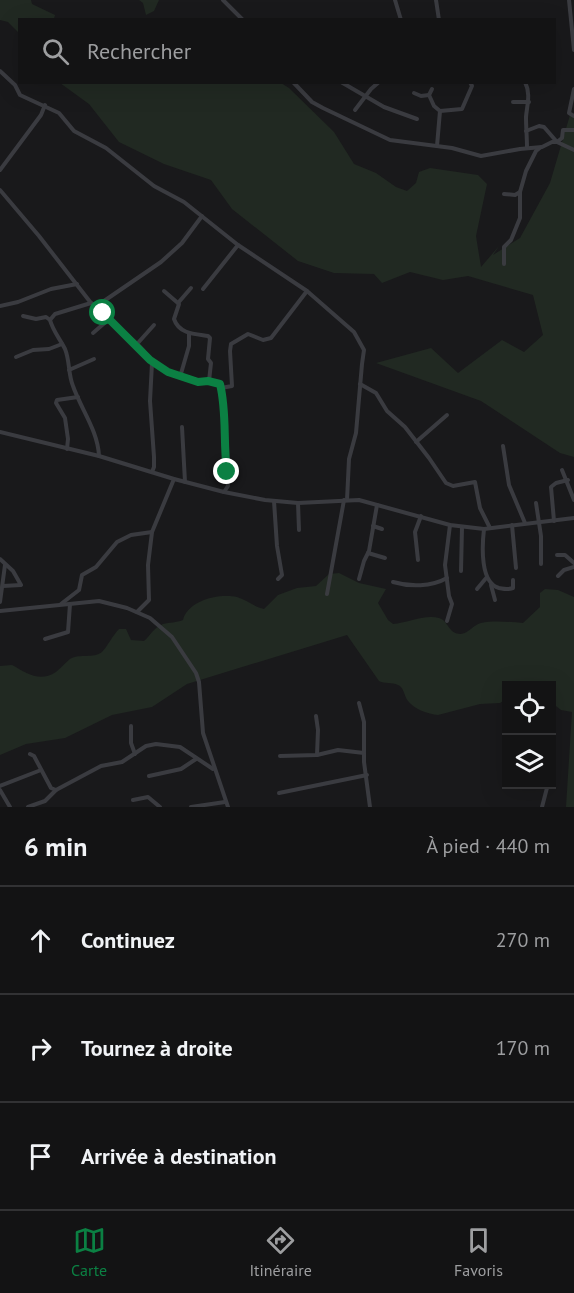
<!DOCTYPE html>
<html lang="fr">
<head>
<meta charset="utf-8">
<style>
  body { margin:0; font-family:"PT Sans",sans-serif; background:#202022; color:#f1f3f6 }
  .controls { position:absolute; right:18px; bottom:18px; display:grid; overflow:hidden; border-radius:0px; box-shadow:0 6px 24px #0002 }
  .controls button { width:54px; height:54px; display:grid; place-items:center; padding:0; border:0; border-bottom:2px solid #323234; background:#131314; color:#f1f3f6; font:30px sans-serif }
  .stop { position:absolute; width:18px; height:18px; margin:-14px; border:4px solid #0b8043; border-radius:50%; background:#fff }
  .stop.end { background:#0b8043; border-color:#fff; box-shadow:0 2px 6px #0008 }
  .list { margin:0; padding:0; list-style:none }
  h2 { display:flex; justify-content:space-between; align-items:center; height:78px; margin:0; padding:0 24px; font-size:26px }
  h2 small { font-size:20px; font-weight:400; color:#9d9ea0 }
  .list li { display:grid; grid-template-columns:39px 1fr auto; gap:18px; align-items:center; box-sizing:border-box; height:108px; padding:0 24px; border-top:2px solid #323234 }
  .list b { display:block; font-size:22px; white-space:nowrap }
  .list em { font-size:20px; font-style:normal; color:#9d9ea0 }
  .icon { flex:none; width:33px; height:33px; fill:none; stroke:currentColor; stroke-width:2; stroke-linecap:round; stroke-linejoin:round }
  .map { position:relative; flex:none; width:574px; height:807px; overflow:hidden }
  .search { position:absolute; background:#131314; box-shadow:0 6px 24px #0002; left:18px; right:18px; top:18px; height:66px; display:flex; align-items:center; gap:15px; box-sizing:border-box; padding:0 21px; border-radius:0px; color:#9d9ea0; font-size:22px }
  .sheet { height:402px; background:#131314 }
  nav { display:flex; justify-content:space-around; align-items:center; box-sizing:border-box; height:84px; border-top:2px solid #323234; background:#131314; font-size:16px; color:#9d9ea0 }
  nav a { display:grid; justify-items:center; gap:3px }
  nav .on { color:#0b8043 }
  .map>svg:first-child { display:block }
  .green { fill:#212922 }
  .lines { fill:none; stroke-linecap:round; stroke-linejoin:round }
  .street { stroke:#3a3b40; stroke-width:4 }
  .route { stroke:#0b8043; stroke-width:8 }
</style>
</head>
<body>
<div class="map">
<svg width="574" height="807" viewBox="0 0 574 807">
  <rect width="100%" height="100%" fill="#19191b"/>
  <g class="green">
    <polygon points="0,0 31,0 32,4 55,15 54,19 20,20 19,33 8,22 0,20"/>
    <polygon points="139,0 159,0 154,11 146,15 143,3"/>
    <polygon points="60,83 281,83 289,88 334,132 354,164 376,173 396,187 407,191 416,183 419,172 430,168 478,175 487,184 476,236 481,267 499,246 493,255 520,238 550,183 570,115 574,114 574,457 560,453 481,401 376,363 431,348 458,373 502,340 524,352 543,335 533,295 468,276 443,280 410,272 382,283 374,274 334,273 298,261 232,209 211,180 164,164 119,142 89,104"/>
    <path d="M339 573 359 583 386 589 378 603 388 620 393 624C407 623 425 614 439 618 449 621 448 634 461 634 469 633 473 625 481 623 494 620 510 622 523 623L540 607V593L545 589 558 590 574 597V807H566L572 712 561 710 556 706 552 686H506V699L500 703 480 704 438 715C428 714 414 709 408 701 404 696 404 687 398 685 392 682 385 684 379 681L347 635 187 684 152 707 112 715 65 738 26 744 0 755V666L12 665C27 673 39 683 56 672 61 668 65 663 70 659 80 653 93 659 102 652 107 647 113 635 119 629H126L131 640 144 641C150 636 154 627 163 624 170 622 176 623 183 620 188 600 219 593 237 597 247 600 254 607 264 609L278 595 297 588 316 586 329 574Z"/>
  </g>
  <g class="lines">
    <g class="street">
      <polyline points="223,0 243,20"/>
      <polyline points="395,0 401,20"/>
      <polyline points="436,0 439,20"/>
      <polyline points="569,0 574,50"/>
      <polyline points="0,71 15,85 20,95 59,113 74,131 106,148 154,186 184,202 238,245 307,291 354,332 364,350 362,364 356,433 349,459 347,500"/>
      <polyline points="293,82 312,102 323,108 390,140 452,148 481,156 520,149 542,147 552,142 557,142 574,150"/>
      <polyline points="341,82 384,107 417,119"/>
      <path d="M525 82C531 94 527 105 526 117 526 127 527 138 527 148"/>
      <polyline points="432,89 429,95 434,106 440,111 437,146"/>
      <polyline points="574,89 569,113 574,116"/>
      <polyline points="414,93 421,96 429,95"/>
      <polyline points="513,102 529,102"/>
      <polyline points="355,110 371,89 379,82"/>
      <polyline points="440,111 462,109 472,86 470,82"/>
      <polyline points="526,131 539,126 544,127 557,142 562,138 563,130 574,130"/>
      <polyline points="0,170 41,115 45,105"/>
      <polyline points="0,190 39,236 91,303 99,308"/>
      <polyline points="504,194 515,195 520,192"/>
      <polyline points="504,264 504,247 511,240 520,218 520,192 526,171 536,151 541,147"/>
      <polyline points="203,289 238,245"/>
      <path d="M164 291 179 304 174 319C179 334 195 334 208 336L210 338 208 359 211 363 209 381 217 382 221 388"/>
      <path d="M91 303 55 314 50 320C53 331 60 339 65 349 70 361 68 374 73 386 81 409 98 431 99 456"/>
      <polyline points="178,303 191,288"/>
      <polyline points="0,306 18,302 51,289 77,284"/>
      <polyline points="23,316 36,319 46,317 50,320"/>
      <polyline points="93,333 108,320"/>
      <polyline points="137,344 154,325"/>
      <polyline points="16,357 33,350 49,349 62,344"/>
      <path d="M150 360C168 370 186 386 209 381"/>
      <polyline points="69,370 94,359"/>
      <polyline points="180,377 189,346 189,333"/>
      <polyline points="360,384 376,393 387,411 405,427 429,458 446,483 453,486 475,482 480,508 490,528"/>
      <polyline points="182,427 185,482"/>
      <polyline points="0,432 99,456 174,479 224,492 265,500 298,503 359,500 450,525 484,529 574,518"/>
      <polyline points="416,442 447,415"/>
      <polyline points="503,446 509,485 525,523"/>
      <polyline points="67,449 68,439 65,418 56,403 57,400 78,397"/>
      <polyline points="562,470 574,500"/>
      <path d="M152 472 154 467V457L150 401 152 363C142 343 114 327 99 308L104 301 161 262 182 243 202 216"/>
      <polyline points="224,492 228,486 224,453 224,400 221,388 232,386 230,351 231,344 248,334 263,340 271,338 307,291"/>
      <polyline points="274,501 277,546 282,575 278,579"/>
      <polyline points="298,503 299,530"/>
      <polyline points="536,503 541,536 541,564"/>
      <polyline points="554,521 551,487 556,483 568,480"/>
      <polyline points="512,525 516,568"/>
      <polyline points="373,526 382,529"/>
      <path d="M484 529C482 546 480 583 499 588 505 589 507 590 513 588V580"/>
      <polyline points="368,553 385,558"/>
      <polyline points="557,555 565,555 574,563"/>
      <polyline points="0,559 13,571 21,585 3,586"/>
      <polyline points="418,560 415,532 421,516"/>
      <polyline points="461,571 462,527"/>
      <polyline points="558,576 564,570 574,567"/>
      <polyline points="359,579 364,561 369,551 377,505"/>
      <path d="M393 582C410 587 431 587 447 578"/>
      <polyline points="491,585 495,600"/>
      <polyline points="477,589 487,577"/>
      <polyline points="327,594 344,500"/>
      <polyline points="0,602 5,565"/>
      <polyline points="61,604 79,590 82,575 96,567 117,542 131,535 152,532"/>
      <polyline points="0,611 99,601 127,608 150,618 172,637 196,673 199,682 203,733 228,807"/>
      <polyline points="137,612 149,600 148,565 152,532 174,479"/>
      <polyline points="447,621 452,604 449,596 445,565 450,525"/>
      <polyline points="45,639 68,632 70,604"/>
      <polyline points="359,703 364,722 364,762 370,807"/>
      <polyline points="316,716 318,730 317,755"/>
      <polyline points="131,726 131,743 135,754"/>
      <polyline points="30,754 34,756 51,788 56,790 101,766 122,762 146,746 156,744 180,747 213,769"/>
      <polyline points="280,756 317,755 338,750 364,753"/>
      <polyline points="149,776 181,769 196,759"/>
      <polyline points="0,786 41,770"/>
      <polyline points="0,790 10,807"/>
      <polyline points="279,793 367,775"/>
      <polyline points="133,800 148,797 160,807"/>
      <polyline points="28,807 45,801 56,790"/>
      <polyline points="191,807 225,802"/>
      <polyline points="542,807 548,784"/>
    </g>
  </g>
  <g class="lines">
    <path class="route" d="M103 313 150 360 168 372 198 382 208 381 220 384C227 412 223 442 227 472"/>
  </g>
</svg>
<div class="controls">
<button><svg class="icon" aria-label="locate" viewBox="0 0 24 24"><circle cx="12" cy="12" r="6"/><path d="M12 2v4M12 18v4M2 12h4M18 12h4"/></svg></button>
<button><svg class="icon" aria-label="layers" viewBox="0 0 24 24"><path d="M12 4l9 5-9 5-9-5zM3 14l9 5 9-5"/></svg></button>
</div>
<div class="stop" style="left:103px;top:313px"></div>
<div class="stop end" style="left:227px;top:472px"></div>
<div class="search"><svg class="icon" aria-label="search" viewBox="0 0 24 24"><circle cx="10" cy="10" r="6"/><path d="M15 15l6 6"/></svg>Rechercher</div>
</div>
<section class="sheet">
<h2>6 min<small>À pied · 440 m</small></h2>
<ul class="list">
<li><svg class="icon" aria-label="ahead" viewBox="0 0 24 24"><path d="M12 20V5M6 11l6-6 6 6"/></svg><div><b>Continuez</b></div><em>270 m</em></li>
<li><svg class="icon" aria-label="right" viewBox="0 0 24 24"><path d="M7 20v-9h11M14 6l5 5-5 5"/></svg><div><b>Tournez à droite</b></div><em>170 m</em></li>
<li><svg class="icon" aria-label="arrive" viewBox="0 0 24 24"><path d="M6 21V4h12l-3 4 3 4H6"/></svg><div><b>Arrivée à destination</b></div></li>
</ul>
</section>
<nav>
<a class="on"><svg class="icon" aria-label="map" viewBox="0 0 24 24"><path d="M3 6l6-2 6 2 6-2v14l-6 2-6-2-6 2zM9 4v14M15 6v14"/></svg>Carte</a>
<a><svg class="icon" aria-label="directions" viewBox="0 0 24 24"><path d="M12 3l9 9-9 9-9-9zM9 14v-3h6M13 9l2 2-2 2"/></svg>Itinéraire</a>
<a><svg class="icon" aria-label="saved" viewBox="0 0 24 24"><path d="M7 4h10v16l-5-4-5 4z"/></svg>Favoris</a>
</nav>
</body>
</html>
